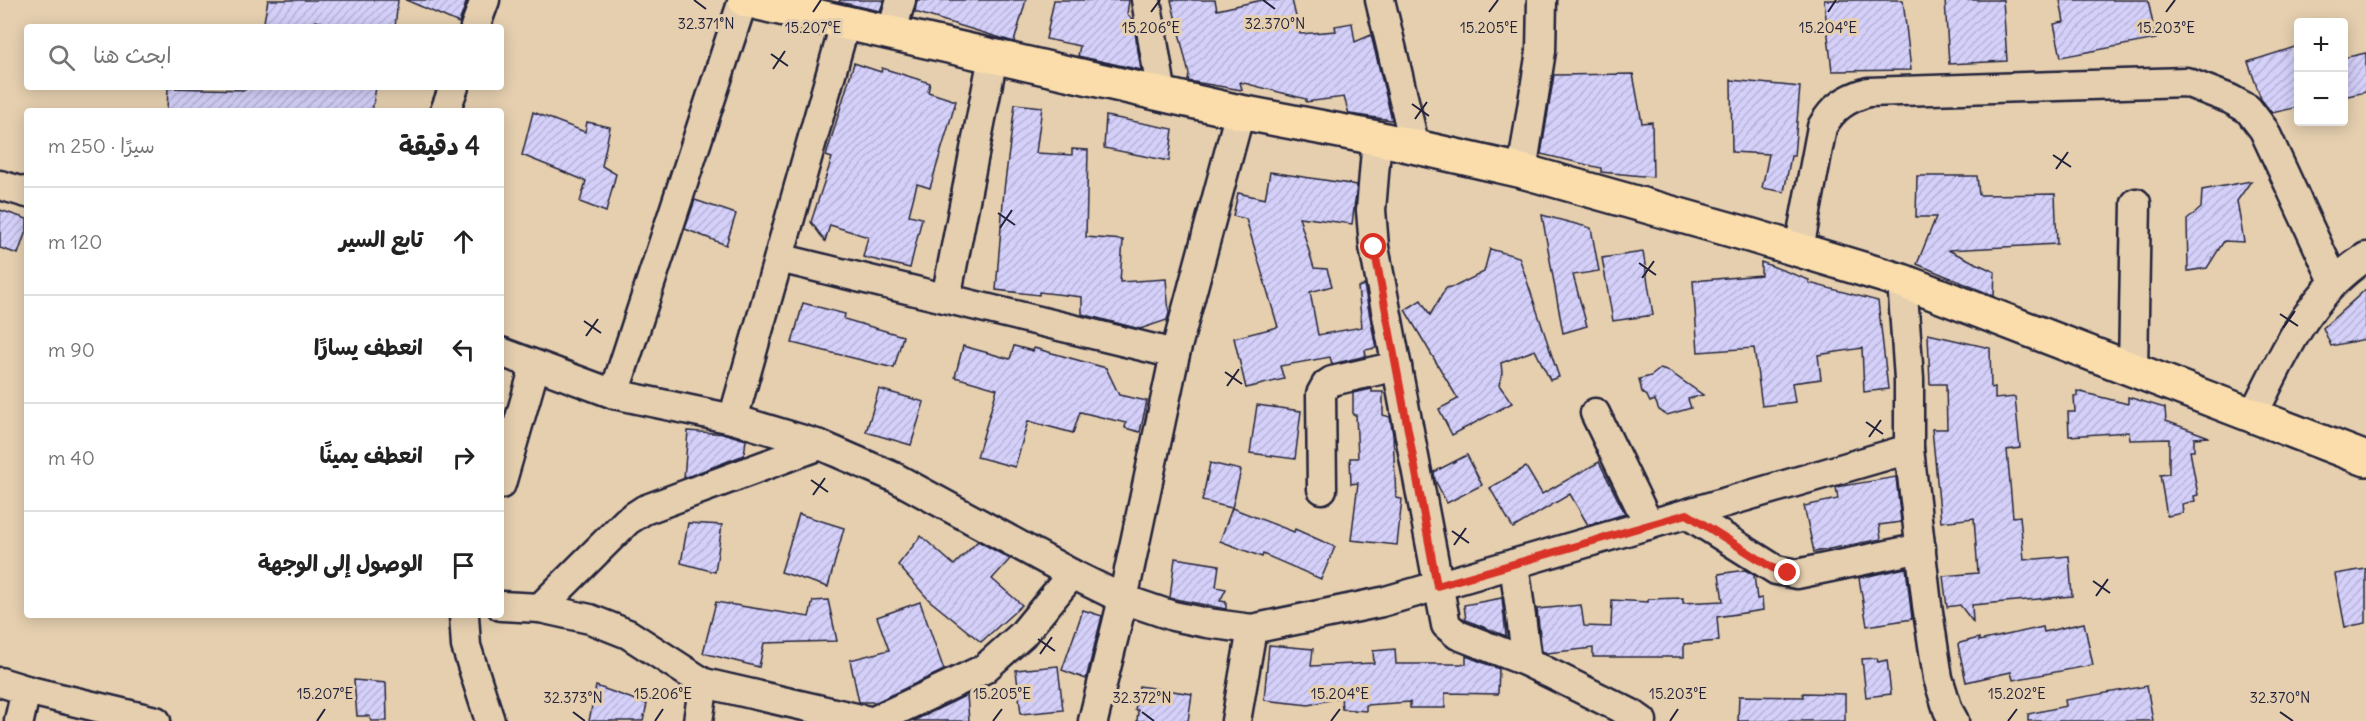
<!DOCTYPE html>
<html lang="ar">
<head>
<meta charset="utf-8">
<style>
  body { margin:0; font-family:Delius,"Playpen Sans Arabic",sans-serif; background:#f6f6f6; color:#222; direction:rtl }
  .controls { position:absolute; right:18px; top:18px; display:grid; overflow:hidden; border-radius:6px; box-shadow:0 3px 15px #0003 }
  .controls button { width:54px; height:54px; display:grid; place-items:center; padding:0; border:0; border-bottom:2px solid #e0e0e0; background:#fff; color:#222; font:30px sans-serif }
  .stop { position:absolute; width:18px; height:18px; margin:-14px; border:4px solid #d93025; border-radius:50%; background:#fff }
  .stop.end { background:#d93025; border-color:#fff; box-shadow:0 2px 6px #0008 }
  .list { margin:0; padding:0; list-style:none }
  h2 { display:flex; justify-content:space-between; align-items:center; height:78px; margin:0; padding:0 24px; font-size:26px }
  h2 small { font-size:20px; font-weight:400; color:#767676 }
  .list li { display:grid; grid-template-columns:39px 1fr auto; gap:18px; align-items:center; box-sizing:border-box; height:108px; padding:0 24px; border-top:2px solid #e0e0e0 }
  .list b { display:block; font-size:22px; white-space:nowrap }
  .list em { font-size:20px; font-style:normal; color:#767676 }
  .icon { flex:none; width:33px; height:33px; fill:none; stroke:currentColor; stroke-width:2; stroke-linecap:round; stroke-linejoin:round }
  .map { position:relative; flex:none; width:2366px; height:721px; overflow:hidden; direction:ltr }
  .search { position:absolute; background:#fff; box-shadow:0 3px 15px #0003; left:24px; top:24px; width:480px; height:66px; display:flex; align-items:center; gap:15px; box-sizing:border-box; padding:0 21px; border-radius:6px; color:#767676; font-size:22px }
  .panel { position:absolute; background:#fff; box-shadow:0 3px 15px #0003; left:24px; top:108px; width:480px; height:510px; border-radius:6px; direction:rtl }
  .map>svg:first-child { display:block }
  .building { fill:url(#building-hatch); stroke:#22223b; stroke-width:1.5 }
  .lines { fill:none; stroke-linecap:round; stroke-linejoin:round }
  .minor-casing { stroke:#22223b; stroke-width:33 }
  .major-casing { stroke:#22223b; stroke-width:38 }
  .minor { stroke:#e5cfaf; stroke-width:28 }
  .major { stroke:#faddab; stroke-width:33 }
  .route { stroke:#d93025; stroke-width:8 }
  .ticks { fill:none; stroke:#22223b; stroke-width:2 }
  .ticks-label { font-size:15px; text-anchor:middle; fill:#22223b; stroke:#e5cfaf; stroke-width:6; stroke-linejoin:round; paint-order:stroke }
</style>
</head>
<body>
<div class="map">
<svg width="2366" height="721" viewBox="0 0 2366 721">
  <defs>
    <pattern id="building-hatch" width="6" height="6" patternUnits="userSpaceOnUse" patternTransform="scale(1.5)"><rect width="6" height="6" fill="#d4d0f9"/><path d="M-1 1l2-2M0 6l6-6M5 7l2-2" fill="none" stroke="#b6b2d6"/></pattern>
  </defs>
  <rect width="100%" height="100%" fill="#e5cfaf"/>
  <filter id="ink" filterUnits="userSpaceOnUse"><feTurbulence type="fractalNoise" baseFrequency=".0167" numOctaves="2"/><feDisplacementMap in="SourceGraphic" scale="12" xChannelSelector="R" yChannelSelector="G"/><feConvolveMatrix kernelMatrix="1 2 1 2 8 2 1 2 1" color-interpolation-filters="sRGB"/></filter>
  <g filter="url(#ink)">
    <g class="building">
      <polygon points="268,0 398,0 395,27 343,27 315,21 314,27 263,27"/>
      <polygon points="406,0 467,0 459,23"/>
      <polygon points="840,0 884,0 880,11 839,2"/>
      <polygon points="917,0 1026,0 1014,42 915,12"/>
      <polygon points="1054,0 1129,0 1127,14 1133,20 1141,70 1078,56 1080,46 1046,39"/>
      <polygon points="1171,0 1215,0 1217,10 1262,0 1292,0 1300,34 1336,31 1335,26 1352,23 1355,42 1371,35 1392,120 1349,114 1344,97 1306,102 1306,99 1240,82 1242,90 1188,81 1189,74"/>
      <polygon points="1824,0 1903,0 1911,70 1832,71"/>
      <polygon points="1945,0 2003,0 2007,61 1949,64"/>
      <polygon points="2060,0 2148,0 2156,39 2061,57 2054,24 2064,22"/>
      <polygon points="2298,46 2298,107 2272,113 2261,99 2248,62"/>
      <polygon points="2366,53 2366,92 2343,97 2343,58"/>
      <polygon points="854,63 881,72 882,68 930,83 928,92 956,101 930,188 917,184 909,215 922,218 910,268 863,257 868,237 830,225 825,241 811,222 832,158 826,156"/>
      <polygon points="1633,74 1642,123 1652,122 1653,177 1601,172 1601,168 1541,154 1554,75"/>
      <polygon points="1731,80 1800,87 1794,156 1791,156 1784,192 1762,188 1769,154 1732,152"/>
      <polygon points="245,87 376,87 372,111 167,111 168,88 245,90"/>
      <polygon points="1015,104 1042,107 1036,153 1072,155 1072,149 1088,150 1086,237 1123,240 1120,282 1166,279 1169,313 1167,320 1140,329 1082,314 1082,297 1039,292 1039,295 996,290 1004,190"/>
      <polygon points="533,112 585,132 587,122 610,127 602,166 616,174 606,212 580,202 586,181 522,155"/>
      <polygon points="1106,116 1173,129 1169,161 1104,148"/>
      <polygon points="1270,172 1357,185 1352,224 1299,217 1314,268 1327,269 1332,286 1310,292 1318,335 1362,327 1358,287 1364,285 1376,348 1365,350 1366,356 1332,364 1330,357 1280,366 1284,379 1246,388 1234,338 1278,327 1246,219 1233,216 1238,193 1265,199"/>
      <polygon points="1917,176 1977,176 1979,195 2055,194 2057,244 1948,250 1995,272 1994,296 1917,264 1936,217 1916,217"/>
      <polygon points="2251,181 2237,201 2244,242 2224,241 2207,268 2188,271 2187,220 2201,208 2202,190"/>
      <polygon points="695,200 736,214 726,245 685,229"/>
      <polygon points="0,210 27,219 27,228 18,254 0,248"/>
      <polygon points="1542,215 1591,228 1599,271 1573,275 1587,326 1563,333"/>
      <polygon points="1490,249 1519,257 1559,377 1550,380 1535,350 1501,363 1502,373 1499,385 1512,403 1452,435 1439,409 1458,399 1405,310 1421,300 1430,315 1446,288 1456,286 1484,272"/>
      <polygon points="1643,252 1653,315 1613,321 1602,258"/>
      <polygon points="1761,262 1809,280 1809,283 1878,301 1888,389 1864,392 1862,348 1818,355 1821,379 1792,383 1795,402 1762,406 1754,348 1698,352 1693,281 1761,275"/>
      <polygon points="2366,289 2366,339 2331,346 2323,328"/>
      <polygon points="803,303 845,314 844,319 903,336 894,368 792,343"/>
      <polygon points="1928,334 1990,348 1991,388 1995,387 1995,399 2015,397 2020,448 2007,450 2013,517 2020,516 2024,560 2069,556 2072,596 1972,605 1973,622 1960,605 1947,607 1943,576 1978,573 1974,518 1941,522 1932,429 1947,429 1946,384 1930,384"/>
      <polygon points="963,346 1010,359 1014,346 1033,351 1034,348 1106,368 1119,395 1147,401 1140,432 1125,428 1126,423 1080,412 1073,433 1028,421 1015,467 977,457 997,389 955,377"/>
      <polygon points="1660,369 1670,372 1703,395 1688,399 1691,408 1667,415 1659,410 1655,400 1650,402 1647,396 1642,392 1639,379 1651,376"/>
      <polygon points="879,389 924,402 911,445 866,432"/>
      <polygon points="1372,389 1372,392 1383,392 1383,415 1390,417 1393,435 1396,498 1402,499 1397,545 1351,540 1358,483 1351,484 1350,458 1358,458 1356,415 1353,415 1353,393"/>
      <polygon points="2077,391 2128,404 2128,397 2165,408 2166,421 2209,437 2194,438 2194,451 2190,451 2198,495 2194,496 2195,501 2182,504 2183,513 2167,516 2160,475 2169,474 2169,439 2130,440 2129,432 2069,436 2068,412 2075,412 2074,396 2077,396"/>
      <polygon points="1257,405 1301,411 1295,459 1250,453"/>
      <polygon points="688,431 726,434 746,440 744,455 684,478"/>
      <polygon points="1467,455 1482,485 1447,503 1435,480 1434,472"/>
      <polygon points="1599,462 1625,514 1588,525 1570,494 1513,528 1490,488 1526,467 1542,494"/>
      <polygon points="1210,463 1241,470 1232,508 1202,501"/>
      <polygon points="1896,477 1901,522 1879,525 1881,539 1814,552 1804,506 1838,499 1836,487"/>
      <polygon points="1232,508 1294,532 1295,529 1335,547 1321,579 1263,554 1262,557 1220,541"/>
      <polygon points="799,514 844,528 828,587 781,572"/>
      <polygon points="688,523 722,525 715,572 681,563"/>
      <polygon points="921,536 954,565 978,541 1010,559 992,579 1022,605 981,642 929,600 898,565"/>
      <polygon points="1175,558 1219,565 1216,587 1226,589 1220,601 1226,602 1226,609 1170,598"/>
      <polygon points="1906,568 1912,619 1867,626 1859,578"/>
      <polygon points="2366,569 2366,623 2345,627 2335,574"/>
      <polygon points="1745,570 1754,575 1757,599 1762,598 1763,610 1717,617 1719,641 1684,644 1684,657 1593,657 1593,648 1547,653 1542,651 1537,609 1581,605 1584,626 1611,627 1612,600 1648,602 1648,599 1683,598 1683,603 1723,601 1719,574"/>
      <polygon points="1502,598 1506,636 1466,620 1464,605"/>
      <polygon points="828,600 837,641 764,643 759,667 703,653 716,602 809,617 813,601"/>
      <polygon points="920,602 944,670 876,702 859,702 850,660 889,650 877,617"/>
      <polygon points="1083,610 1102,616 1086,679 1062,670"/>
      <polygon points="2084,623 2093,665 2013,680 2011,672 1966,682 1958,645 1960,643 1979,638 1979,641 2043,627 2044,632"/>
      <polygon points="1269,645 1313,649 1311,666 1374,663 1373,651 1395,649 1396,664 1466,664 1466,656 1499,669 1498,694 1445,693 1445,708 1410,708 1410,702 1366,705 1366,711 1342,709 1341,697 1309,705 1264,700"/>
      <polygon points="1877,658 1878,662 1887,660 1891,694 1866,697 1862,659"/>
      <polygon points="1058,666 1063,710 1021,714 1016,670"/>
      <polygon points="354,680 386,683 387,721 371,721 369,716 357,716"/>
      <polygon points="596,686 647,704 643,721 589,721"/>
      <polygon points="1139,686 1192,694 1188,721 1137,721 1138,710 1135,710"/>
      <polygon points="2147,686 2153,721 2028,721 2028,714 2066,706 2065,700"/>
      <polygon points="1803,693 1845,694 1845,721 1738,721 1739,696 1803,697"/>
      <polygon points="967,695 969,721 913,721"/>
    </g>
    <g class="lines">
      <g class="minor-casing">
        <g id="minor">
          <polyline points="1146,0 1162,95"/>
          <polyline points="1380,0 1415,147"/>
          <polyline points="475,27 485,0"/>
          <polyline points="891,34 901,0"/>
          <polyline points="445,111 454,87"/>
          <polyline points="1377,138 1371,210 1374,247 1446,625 1458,635 1527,662 1632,714 1642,721"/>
          <polyline points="1522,171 1541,51 1542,0"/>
          <polyline points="0,185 27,193"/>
          <path d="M1799 249 1822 127C1833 107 1846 99 1868 92L2186 82 2230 99 2248 109 2264 130 2334 281"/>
          <polyline points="779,258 1175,354"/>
          <polyline points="1902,281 1909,379 1909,449 1927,605 1938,678 1948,710 1954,721"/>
          <polyline points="946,298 993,57"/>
          <polyline points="501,352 614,394 733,419 820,445 894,477 1072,574 1123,599 1173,616 1207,623 1252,629"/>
          <polyline points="2133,371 2136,203"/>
          <polyline points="614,394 743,0"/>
          <polyline points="1595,413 1649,525"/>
          <path d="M2253 415C2282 357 2309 293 2366 257"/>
          <polyline points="733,419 845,24"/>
          <polyline points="501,484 535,366"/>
          <polyline points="1322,489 1321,394 1326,385 1332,381 1397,366"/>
          <polyline points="1687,514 1776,570 1797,574 1921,548"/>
          <polyline points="1514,564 1527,662"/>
          <polyline points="501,606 540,608 590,619 628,634 704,683 869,721"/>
          <polyline points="540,608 627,521 644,510 820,445"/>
          <polyline points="464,615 466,646 490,721"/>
          <polyline points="0,682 26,690 156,721"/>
          <polyline points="19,721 26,690"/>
          <polyline points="698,721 704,683"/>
          <polyline points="874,721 984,669 1022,635 1072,574"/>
          <polyline points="1093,721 1123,599 1175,354 1240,112"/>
          <polyline points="1236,721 1252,629 1382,602 1909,449"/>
        </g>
      </g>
      <g class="major-casing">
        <polyline id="major" points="745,0 1240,112 1377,138 1522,171 1746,234 1902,281 2366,459"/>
      </g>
      <use href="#minor" class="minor"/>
      <use href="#major" class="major"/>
    </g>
  </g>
  <g class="lines" filter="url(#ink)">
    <polyline class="route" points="1374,247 1437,586 1687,514 1776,570 1788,573"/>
  </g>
  <path class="ticks" d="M694 0 706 9M1263 0 1275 9M813 12 821 0M1151 12 1160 0M1489 12 1498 0M1828 12 1836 0M2166 12 2175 0M771 54 788 66M773 69 785 51M1412 104 1429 116M1415 119 1427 102M2053 155 2071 167M2056 169 2068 152M998 213 1015 225M1000 228 1012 210M1639 263 1656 275M1642 278 1654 261M2280 314 2298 326M584 321 601 333M2283 328 2295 311M586 336 598 319M1225 372 1242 384M1227 386 1239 369M1866 422 1883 434M1869 437 1881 420M811 480 828 492M813 495 825 478M1452 531 1469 543M1454 545 1466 528M2093 581 2110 593M2096 596 2108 579M1038 639 1055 651M1040 654 1052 637M573 712 585 721M1142 712 1154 721M2280 712 2293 721M317 721 325 709M655 721 663 709M993 721 1002 709M1331 721 1340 709M1670 721 1678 709M2008 721 2017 709"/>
  <g class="ticks-label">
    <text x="1275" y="29">32.370°N</text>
    <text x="706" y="29">32.371°N</text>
    <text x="813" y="33">15.207°E</text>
    <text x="1151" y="33">15.206°E</text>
    <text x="1489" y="33">15.205°E</text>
    <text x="1828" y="33">15.204°E</text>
    <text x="2166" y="33">15.203°E</text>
    <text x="325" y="699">15.207°E</text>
    <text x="663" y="699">15.206°E</text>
    <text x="1002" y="699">15.205°E</text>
    <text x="1340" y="699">15.204°E</text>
    <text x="1678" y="699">15.203°E</text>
    <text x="2017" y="699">15.202°E</text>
    <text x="573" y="703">32.373°N</text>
    <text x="1142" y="703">32.372°N</text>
    <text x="2280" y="703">32.370°N</text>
  </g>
</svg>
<div class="controls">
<button>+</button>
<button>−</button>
</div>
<div class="stop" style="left:1374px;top:247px"></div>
<div class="stop end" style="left:1788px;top:573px"></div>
<div class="search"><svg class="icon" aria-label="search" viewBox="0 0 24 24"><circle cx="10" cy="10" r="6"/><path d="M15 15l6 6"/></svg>ابحث هنا</div>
<section class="panel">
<h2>4 دقيقة<small>سيرًا · 250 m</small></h2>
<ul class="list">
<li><svg class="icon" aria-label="ahead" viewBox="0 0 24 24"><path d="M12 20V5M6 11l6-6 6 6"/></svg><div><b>تابع السير</b></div><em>120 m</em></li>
<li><svg class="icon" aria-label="left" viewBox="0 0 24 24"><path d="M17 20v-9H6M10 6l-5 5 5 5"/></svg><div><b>انعطف يسارًا</b></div><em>90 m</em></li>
<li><svg class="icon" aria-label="right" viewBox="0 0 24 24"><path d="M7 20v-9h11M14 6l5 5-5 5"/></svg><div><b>انعطف يمينًا</b></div><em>40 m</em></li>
<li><svg class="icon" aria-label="arrive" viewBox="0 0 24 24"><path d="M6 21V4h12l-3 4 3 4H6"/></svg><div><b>الوصول إلى الوجهة</b></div></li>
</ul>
</section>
</div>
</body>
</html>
